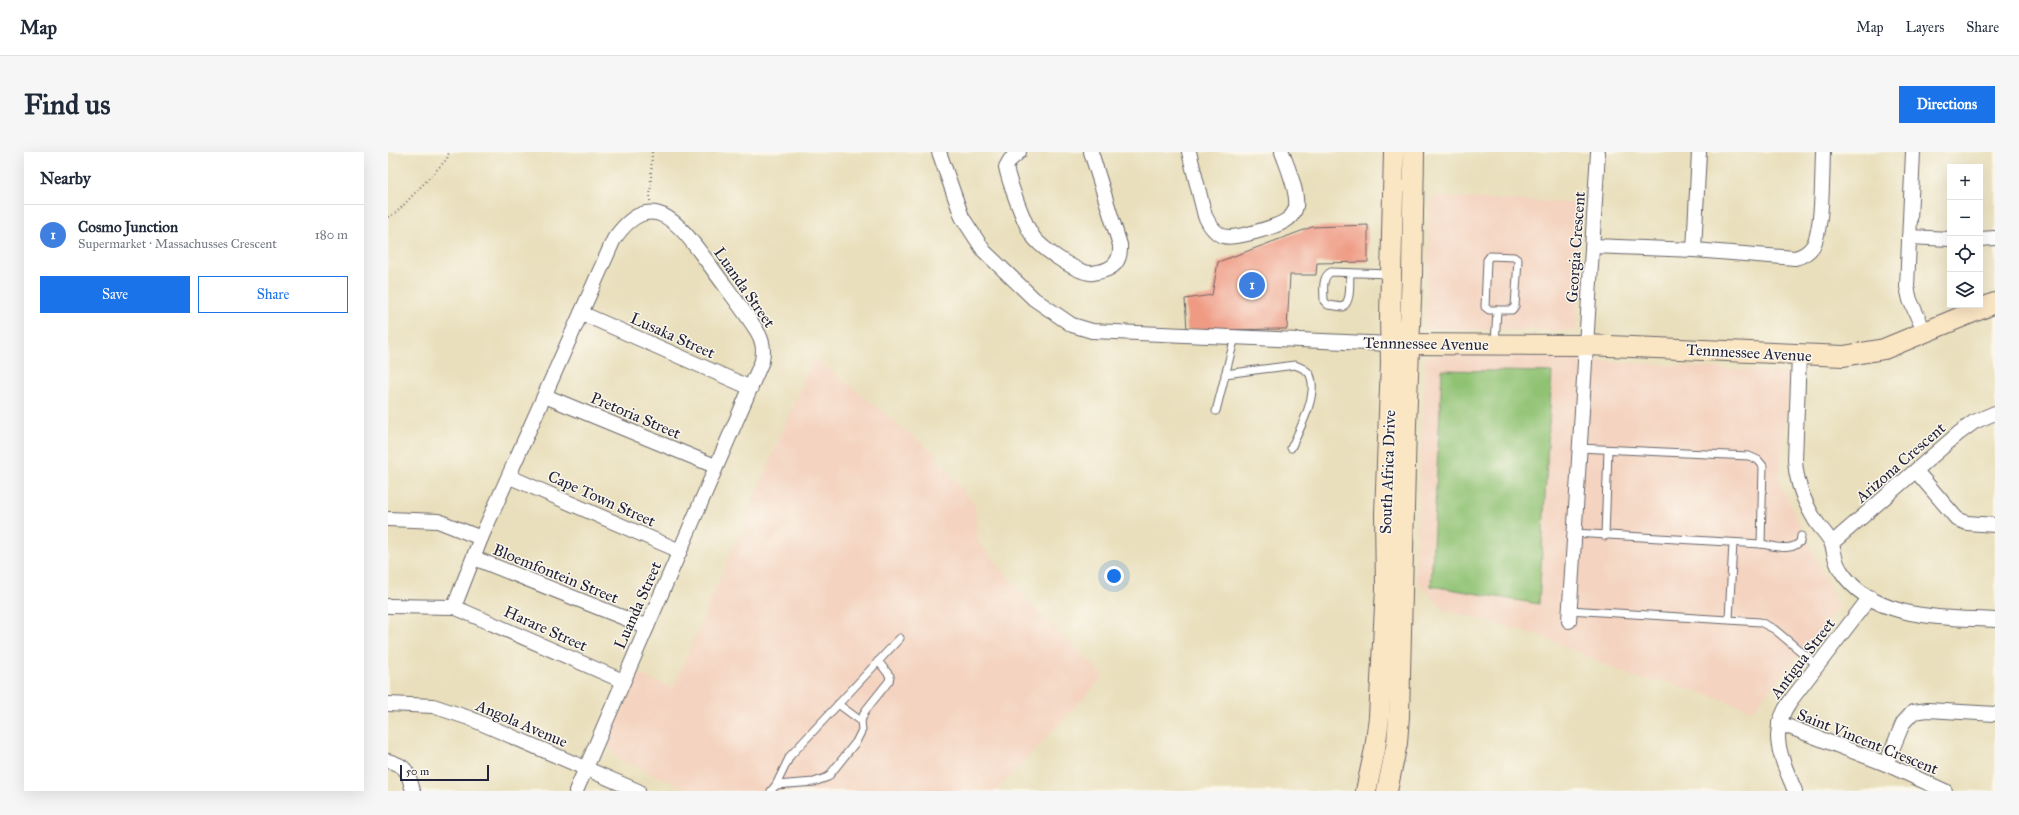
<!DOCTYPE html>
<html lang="en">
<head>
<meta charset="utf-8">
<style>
  body { margin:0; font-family:"IM FELL Great Primer",serif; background:#f6f6f7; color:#1f2937 }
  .controls { position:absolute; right:12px; top:12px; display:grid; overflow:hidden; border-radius:0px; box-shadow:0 4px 16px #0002 }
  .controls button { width:36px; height:36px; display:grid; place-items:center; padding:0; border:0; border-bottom:1px solid #e0e1e3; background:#fff; color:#1f2937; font:20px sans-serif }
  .scale { position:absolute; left:12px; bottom:10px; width:89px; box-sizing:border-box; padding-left:4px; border:2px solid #22223b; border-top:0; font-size:11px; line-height:14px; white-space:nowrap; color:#22223b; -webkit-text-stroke:3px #fbf7ec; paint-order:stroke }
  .you { position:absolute; left:726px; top:424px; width:14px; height:14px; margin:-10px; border:3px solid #fff; border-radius:50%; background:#1a73e8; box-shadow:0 0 0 6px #1a73e833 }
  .badge { display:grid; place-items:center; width:26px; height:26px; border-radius:50%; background:#1a73e8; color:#fff; font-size:13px; font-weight:700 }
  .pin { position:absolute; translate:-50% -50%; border:2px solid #fff; box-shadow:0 1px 4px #0006 }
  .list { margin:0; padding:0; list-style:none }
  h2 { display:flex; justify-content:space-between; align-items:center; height:52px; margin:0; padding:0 16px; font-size:17px }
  h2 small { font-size:13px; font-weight:400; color:#747a83 }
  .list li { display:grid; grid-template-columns:26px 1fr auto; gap:12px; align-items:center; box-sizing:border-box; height:60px; padding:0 16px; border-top:1px solid #e0e1e3 }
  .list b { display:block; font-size:15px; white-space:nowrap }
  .list p { margin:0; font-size:13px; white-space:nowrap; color:#747a83 }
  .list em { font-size:13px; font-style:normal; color:#747a83 }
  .actions { display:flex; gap:8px; padding:12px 16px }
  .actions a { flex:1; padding:9px 0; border:1px solid #1a73e8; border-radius:0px; text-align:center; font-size:14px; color:#1a73e8 }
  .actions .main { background:#1a73e8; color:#fff }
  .icon { flex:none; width:22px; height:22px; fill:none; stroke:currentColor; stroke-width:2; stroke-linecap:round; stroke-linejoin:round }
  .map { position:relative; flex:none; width:1607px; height:639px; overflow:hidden; border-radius:0px }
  header { display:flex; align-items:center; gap:24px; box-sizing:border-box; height:56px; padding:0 20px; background:#fff; border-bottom:1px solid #e0e1e3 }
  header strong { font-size:19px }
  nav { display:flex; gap:22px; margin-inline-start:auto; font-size:14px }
  .intro { display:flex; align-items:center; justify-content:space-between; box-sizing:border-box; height:96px; padding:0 24px }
  h1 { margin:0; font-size:28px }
  .button { padding:10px 18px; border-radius:0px; background:#1a73e8; color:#fff; font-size:14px; font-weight:700 }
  main { display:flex; gap:24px; padding:0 24px }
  aside { flex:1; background:#fff; border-radius:0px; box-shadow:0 4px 16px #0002 }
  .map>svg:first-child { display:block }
  .built { fill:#f4d3c0 }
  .green { fill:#90c273; stroke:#597257 }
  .building { fill:#ef9a83 }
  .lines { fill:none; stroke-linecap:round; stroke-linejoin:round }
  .lane-casing { stroke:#686468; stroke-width:9 }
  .street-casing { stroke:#686468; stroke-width:16 }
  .secondary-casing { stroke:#686468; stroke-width:22 }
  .path { stroke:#686468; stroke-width:2; stroke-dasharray:1 3; stroke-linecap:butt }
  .lane { stroke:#fff; stroke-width:7 }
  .street { stroke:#fff; stroke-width:14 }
  .secondary { stroke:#fbe6c4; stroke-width:20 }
  .labels { text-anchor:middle; stroke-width:3; stroke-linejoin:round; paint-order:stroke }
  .street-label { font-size:16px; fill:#22223b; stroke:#fbf7ec }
</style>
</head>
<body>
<header>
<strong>Map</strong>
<nav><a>Map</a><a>Layers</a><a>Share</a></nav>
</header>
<div class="intro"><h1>Find us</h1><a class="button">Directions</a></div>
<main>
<aside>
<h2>Nearby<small></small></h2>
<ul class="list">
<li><span class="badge" style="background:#3f7fe0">1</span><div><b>Cosmo Junction</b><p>Supermarket · Massachusses Crescent</p></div><em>180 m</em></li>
</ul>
<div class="actions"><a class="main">Save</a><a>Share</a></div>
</aside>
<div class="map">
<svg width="1607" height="639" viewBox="0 0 1607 639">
  <rect width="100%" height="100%" fill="#fbf7ec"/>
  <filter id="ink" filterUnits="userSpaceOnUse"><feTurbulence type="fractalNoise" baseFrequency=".025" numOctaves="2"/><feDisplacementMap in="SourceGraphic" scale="8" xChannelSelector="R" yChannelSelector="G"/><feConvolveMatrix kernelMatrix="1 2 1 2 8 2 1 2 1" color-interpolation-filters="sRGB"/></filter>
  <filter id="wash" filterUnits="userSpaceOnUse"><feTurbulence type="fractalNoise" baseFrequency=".012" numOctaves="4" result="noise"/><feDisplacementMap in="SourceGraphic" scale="16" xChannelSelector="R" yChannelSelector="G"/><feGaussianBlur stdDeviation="0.9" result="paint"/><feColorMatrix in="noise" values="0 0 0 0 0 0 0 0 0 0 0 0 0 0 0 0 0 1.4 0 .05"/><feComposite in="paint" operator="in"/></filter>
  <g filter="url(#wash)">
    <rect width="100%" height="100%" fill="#e9dfbc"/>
    <g class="built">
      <polygon points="1043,45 1193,51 1188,179 1037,176"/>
      <polygon points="1080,200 1402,221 1391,329 1451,455 1365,558 1280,530 1247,526 1154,484 1057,458 1027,428 1037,205"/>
      <polygon points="426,205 545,300 587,354 590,390 650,460 716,524 608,639 304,639 232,608 219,592 251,522 285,536"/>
    </g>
    <polygon class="green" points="1054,218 1164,220 1151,452 1043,434"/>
    <g id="blocks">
      <polygon class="building" points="980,73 980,110 929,111 928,123 902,123 899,177 799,178 797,147 824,143 830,110 924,75"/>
    </g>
  </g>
  <g filter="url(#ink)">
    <use href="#blocks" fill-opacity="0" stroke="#686468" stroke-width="1"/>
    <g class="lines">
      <g class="lane-casing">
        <g id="lane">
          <polygon points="1102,104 1126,105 1130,108 1127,154 1124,158 1101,158 1097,155 1099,108"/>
          <path d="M962 121C961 131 964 148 955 155L940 153 936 149C936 140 933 125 943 120L1002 122"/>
          <polyline points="1107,192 1109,158"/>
          <path d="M837 222 907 213C912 215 920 218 922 223 931 242 911 279 903 296"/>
          <polyline points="828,259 847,185"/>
          <polyline points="1191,296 1361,304 1370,308 1375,314 1373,392"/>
          <path d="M1186 381 1373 392C1387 394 1401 400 1412 390L1413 384"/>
          <polyline points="1217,384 1220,298"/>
          <polyline points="1181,458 1372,470 1386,477 1429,513"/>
          <polyline points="1341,467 1345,391"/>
          <polyline points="450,552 473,569"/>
          <polyline points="388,633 426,630 440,625 468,590 474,578 473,569 477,559 501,529 502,524 490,509"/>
          <polyline points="383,639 388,633 402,604 512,486"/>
        </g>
      </g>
      <g class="street-casing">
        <g id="street">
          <polyline points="551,0 574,65 596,99 646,147 684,173 704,179 1003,192"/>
          <path d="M631 0 622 8 618 15C621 30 636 71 644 83 651 95 688 120 702 121 704 122 708 120 710 120 726 117 733 109 732 93L703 0"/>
          <path d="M801 0 817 64C821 72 826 81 835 84 846 88 892 74 900 67 904 64 907 59 908 54 910 39 899 14 894 0"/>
          <polyline points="1525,0 1519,135 1522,148 1537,181"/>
          <polyline points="1521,85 1562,87"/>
          <polyline points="1592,87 1607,86"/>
          <path d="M1205 94 1306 98 1407 106C1415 104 1421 100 1425 94 1435 76 1434 22 1435 0"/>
          <polyline points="1306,98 1311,0"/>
          <polyline points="193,161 363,236"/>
          <path d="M1411 203 1407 308C1408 329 1416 350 1427 368 1432 376 1439 382 1443 390 1447 400 1446 409 1453 419 1486 469 1555 465 1607 468"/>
          <polyline points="157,244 327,314"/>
          <polyline points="1528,319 1569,367 1579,371 1607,373"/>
          <polyline points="122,325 292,399"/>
          <polyline points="0,367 50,369 93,386 66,455"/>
          <path d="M93 386 226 87C267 28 297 81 324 116 339 137 355 157 369 179 375 189 376 197 374 209L188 639"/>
          <polyline points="1444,391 1571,281 1586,270 1607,261"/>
          <polyline points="86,406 259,475"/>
          <polyline points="0,454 66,455 235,529"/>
          <polyline points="1181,469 1210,0"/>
          <polyline points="0,552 45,554 81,566 250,639"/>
          <polyline points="1391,571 1498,612 1557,639"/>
          <path d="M0 609C20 614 20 621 25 639"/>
          <polyline points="1498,612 1515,571 1525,560 1540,558 1607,562"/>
          <path d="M1407 639C1393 605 1379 581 1403 548L1482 445"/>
        </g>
      </g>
      <g class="secondary-casing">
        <g id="secondary">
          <polyline points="1007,192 1198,193 1456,204 1496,197 1607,151"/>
          <polyline points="978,639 987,597 991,565 998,436 997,361 1003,211 1002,166 1006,0"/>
          <polyline points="999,639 1009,591 1011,564 1018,273 1024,122 1026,0"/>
        </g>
      </g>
      <g class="path">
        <polyline points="262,49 264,0"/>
        <polyline points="0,65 8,61 59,7 61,0"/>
      </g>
      <use href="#lane" class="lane"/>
      <use href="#street" class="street"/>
      <use href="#secondary" class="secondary"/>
    </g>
  </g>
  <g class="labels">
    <g class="street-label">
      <text transform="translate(1187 95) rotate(-86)" y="6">Georgia Crescent</text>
      <text transform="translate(357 135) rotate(55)" y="6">Luanda Street</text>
      <text transform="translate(285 183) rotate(24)" y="6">Lusaka Street</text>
      <text transform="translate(1038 191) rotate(1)" y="6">Tennnessee Avenue</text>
      <text transform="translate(1361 200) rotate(3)" y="6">Tennnessee Avenue</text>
      <text transform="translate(248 263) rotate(23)" y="6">Pretoria Street</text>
      <text transform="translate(1512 310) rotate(-41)" y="6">Arizona Crescent</text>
      <text transform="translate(999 320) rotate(-88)" y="6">South Africa Drive</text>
      <text transform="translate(214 346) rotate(24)" y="6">Cape Town Street</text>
      <text transform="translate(168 421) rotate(22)" y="6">Bloemfontein Street</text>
      <text transform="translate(249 453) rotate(-66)" y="6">Luanda Street</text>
      <text transform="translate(158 476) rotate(24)" y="6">Harare Street</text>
      <text transform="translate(1414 506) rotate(-53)" y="6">Antigua Street</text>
      <text transform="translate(134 571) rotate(23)" y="6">Angola Avenue</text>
      <text transform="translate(1480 589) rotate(22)" y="6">Saint Vincent Crescent</text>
    </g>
  </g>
</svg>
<div class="controls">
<button>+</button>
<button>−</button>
<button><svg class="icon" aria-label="locate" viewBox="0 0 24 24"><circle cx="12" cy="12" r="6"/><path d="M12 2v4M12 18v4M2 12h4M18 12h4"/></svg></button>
<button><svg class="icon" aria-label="layers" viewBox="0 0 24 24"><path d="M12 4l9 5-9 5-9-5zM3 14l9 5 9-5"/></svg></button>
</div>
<div class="scale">50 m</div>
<div class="you"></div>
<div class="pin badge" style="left:864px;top:133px;background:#3f7fe0">1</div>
</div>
</main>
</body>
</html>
